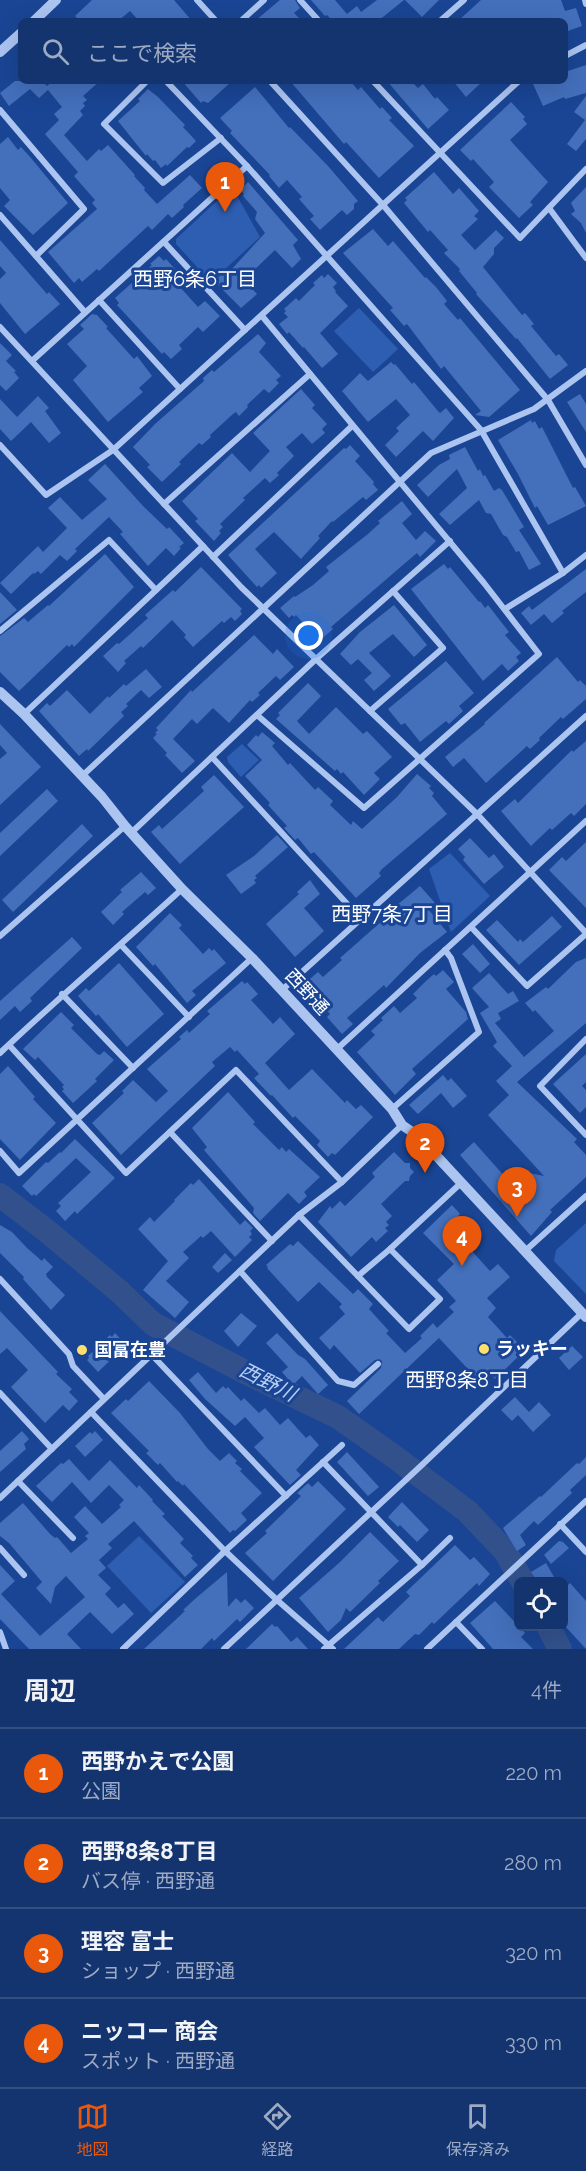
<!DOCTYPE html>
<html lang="ja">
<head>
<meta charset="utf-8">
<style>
  body { margin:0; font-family:Raleway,"Noto Sans JP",sans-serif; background:#1d3c74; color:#f1f3f6 }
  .controls { position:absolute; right:18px; bottom:18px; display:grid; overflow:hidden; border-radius:9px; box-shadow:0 6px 24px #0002 }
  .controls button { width:54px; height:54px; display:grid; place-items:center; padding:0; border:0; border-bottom:2px solid #334f82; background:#14346f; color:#f1f3f6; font:30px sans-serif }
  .you { position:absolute; left:309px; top:636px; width:21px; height:21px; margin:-15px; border:4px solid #fff; border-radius:50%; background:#1a73e8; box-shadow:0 0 0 9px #1a73e833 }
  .badge { display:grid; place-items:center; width:39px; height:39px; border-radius:50%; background:#ea580c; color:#fff; font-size:20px; font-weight:700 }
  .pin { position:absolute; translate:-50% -50px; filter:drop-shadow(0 2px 3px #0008) }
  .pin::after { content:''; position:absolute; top:32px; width:21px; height:18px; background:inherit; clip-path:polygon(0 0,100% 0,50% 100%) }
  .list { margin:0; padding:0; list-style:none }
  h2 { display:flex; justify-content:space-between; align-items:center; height:78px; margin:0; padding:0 24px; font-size:26px }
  h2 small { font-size:20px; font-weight:400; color:#9daac3 }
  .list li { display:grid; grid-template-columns:39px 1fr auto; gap:18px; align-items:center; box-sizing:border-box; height:90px; padding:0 24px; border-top:2px solid #334f82 }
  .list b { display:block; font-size:22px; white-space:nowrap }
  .list p { margin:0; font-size:20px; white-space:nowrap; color:#9daac3 }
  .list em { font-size:20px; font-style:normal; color:#9daac3 }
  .icon { flex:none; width:33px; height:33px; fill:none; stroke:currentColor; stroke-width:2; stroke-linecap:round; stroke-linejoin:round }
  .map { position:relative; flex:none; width:586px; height:1649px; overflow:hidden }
  .search { position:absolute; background:#14346f; box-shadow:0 6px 24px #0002; left:18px; right:18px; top:18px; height:66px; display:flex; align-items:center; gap:15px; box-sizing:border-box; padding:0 21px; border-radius:9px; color:#9daac3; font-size:22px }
  .sheet { height:438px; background:#14346f }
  nav { display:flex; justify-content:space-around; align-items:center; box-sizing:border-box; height:84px; border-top:2px solid #334f82; background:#14346f; font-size:16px; color:#9daac3 }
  nav a { display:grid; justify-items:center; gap:3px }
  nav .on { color:#ea580c }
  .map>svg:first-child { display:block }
  .park { fill:#2e5eb2 }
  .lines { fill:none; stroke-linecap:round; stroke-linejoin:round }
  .river { stroke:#32518c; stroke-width:24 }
  .building { fill:#436fbb }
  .minor { stroke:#abc4f0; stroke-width:6 }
  .tertiary { stroke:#abc4f0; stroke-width:10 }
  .poi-dot { fill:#ffe06a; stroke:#1a4594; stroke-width:2 }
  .labels { text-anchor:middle; stroke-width:6; stroke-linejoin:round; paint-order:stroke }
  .street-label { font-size:18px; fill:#fff; stroke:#1a4594 }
  .poi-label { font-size:18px; font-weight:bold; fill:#fff; stroke:#1a4594; text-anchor:start }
  .neighbourhood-label { font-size:20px; fill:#fff; stroke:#1a4594 }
  .water-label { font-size:20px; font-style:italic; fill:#b8cff6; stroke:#1a4594 }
</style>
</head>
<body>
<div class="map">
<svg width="586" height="1649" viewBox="0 0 586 1649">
  <rect width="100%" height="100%" fill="#1a4594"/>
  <g class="park">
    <polygon points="232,187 260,237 211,282 176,244 176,239"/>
    <polygon points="359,308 398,349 373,372 334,331"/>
    <polygon points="242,744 259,760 241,777 228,762 227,757"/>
    <polygon points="450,853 490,896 451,932 429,869"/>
    <polygon points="586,1223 586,1294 554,1261 556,1250"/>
    <polygon points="139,1536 185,1582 151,1613 107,1566"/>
  </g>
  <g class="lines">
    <g class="river">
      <polyline points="0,1195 48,1232 120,1292 153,1324 247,1373 338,1417 392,1455 467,1511 505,1551 523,1582"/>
      <polyline points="548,1626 560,1649"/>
    </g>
  </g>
  <g class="building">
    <polygon points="92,0 174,0 192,21 139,21 130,11 118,21 80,21 75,16"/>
    <polygon points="280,0 295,0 300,8 294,13 302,21 255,21"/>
    <polygon points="311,0 335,0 347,14 357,6 361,12 377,0 404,0 378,21 333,21 327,15 325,16"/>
    <polygon points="405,0 439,0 422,17"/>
    <polygon points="481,0 561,0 565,11 576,8 582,26 565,32 565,21 458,21"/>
    <polygon points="586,65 586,93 565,99 564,97 543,106 533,84 541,81 565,81 565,72"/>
    <polygon points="15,81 42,81 47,86 53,81 100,81 83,96 87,100 83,103 85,106 80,111 83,115 64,135 87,161 99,149 101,151 108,145 135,175 134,176 145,188 144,190 157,204 190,175 202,188 183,205 184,207 172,218 168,214 152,230 148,226 99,271 97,269 82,282 79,278 74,283 48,252 97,209 92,203 95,200 74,176 78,172 45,134 59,120 54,114 62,107 48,90 39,98 30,89 9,106 0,93"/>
    <polygon points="182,81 232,81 208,103 203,101 201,103"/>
    <polygon points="290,81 350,81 358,90 361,87 380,109 382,107 392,118 389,120 414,146 379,178 346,142 344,144"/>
    <polygon points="387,81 411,81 418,88 423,84 435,99 437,97 449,110 428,129"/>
    <polygon points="453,81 483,81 466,97"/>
    <polygon points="255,87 289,128 290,127 328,166 358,201 354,204 354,209 347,215 342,210 320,230 310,219 314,216 299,199 302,197 287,180 279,188 269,176 270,175 230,133 232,131 220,118"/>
    <polygon points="148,89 158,97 185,125 183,127 196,141 189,148 187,147 167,166 166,164 161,168 155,160 153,161 147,154 146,156 118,121 140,101 138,99"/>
    <polygon points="586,96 586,139 576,151 567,144 585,120 574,112"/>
    <polygon points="511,102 525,117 523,119 527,124 510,140 548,182 530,202 533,205 519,218 489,187 494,182 473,159 471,161 460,150"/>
    <polygon points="8,137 18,150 21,147 31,158 68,203 33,235 4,206 10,200 0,188 0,144"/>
    <polygon points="434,172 453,194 459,188 479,211 474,216 478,219 461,235 475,250 496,230 504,238 494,248 494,254 483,267 522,315 525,313 534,324 531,326 556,356 559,354 568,365 550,379 517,338 516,339 476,294 477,293 459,271 460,269 444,253 448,250 430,230 428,232 404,203 407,200 405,198"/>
    <polygon points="248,182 298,240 293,245 301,259 292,268 275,250 244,280 257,294 241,308 214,281 228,269 230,271 265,233 255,219 257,212 243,196 244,194 240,190"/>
    <polygon points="586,187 586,233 581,223 571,214 575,211 571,203"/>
    <polygon points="373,229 388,246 393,241 425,278 426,277 436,287 447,301 444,304 458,320 460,318 520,390 489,417 475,415 481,411 444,366 441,369 407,324 404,326 390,310 393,308 343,253"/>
    <polygon points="0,240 47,294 49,292 60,304 25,334 0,303 0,279 6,273 0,266"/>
    <polygon points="159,256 164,261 166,259 176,270 170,276 198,307 205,301 220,316 203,332 198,327 179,345 182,349 171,359 164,352 162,354 117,305 119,303 115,298 152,265 150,264"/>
    <polygon points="328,274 337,283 333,287 336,291 335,292 348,306 320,333 338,354 322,368 304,347 303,348 289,332 287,334 279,324 288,317 284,313 286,311 284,309 296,298 299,301 315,285 313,283 322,275 324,278"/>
    <polygon points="92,314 97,315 108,327 106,328 134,359 137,356 152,376 139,388 143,392 108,422 73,380 87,366 67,344 84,329 80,325"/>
    <polygon points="258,334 266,343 259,352 281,376 276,380 279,383 269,393 264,389 247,405 248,407 239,416 236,412 233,414 210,435 211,437 202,445 199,443 179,462 181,464 162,482 147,467 150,465 133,447 155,424 204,381 203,378 212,370 214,372"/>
    <polygon points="0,343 12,355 6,361 16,371 14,372 19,378 6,391 0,385"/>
    <polygon points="391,362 394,365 395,364 412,384 414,382 437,410 440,413 446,408 454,418 433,441 423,431 396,457 385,445 399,431 396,428 410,415 396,399 368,422 342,391 360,373 368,381"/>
    <polygon points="301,389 315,405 312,408 327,424 322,429 325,433 312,444 302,433 286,447 294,456 277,473 279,475 270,483 265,478 243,498 245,500 220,524 223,527 219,531 221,533 214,541 195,521 198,519 182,501 232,453 250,472 270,451 253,433"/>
    <polygon points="580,394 586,404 586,432 567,402"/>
    <polygon points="38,396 49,408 45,411 61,433 49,443 31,422 11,441 0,429 0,399 17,417"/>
    <polygon points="531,420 532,423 535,421 539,429 542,427 573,488 575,487 586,506 548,525 537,506 535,508 518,474 498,440"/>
    <polygon points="350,445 360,456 355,461 374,482 373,484 378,490 366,500 363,497 333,522 332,521 318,536 320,538 301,559 274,532 255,549 277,573 261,588 259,585 257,587 228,555 344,448 346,449"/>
    <polygon points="465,447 478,471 480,469 483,476 485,475 494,491 499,488 502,490 524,527 519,530 541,564 529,570 519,551 516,552 507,537 503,535 491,514 486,513 479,500 450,525 439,514 467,488 457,469 428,497 417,485 439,465 450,459 449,455"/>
    <polygon points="105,464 144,507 167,529 169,527 184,543 179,547 181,548 174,556 166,548 148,566 120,534 123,532 109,517 75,549 77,551 67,561 60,555 41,574 38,571 34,574 33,573 11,594 0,583 38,546 43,552 67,528 48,508 60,497 82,520 107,499 88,480"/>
    <polygon points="402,501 412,514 402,523 416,540 425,531 436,541 420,557 417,553 397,570 331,627 333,629 319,641 296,615 294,617 292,615 289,618 280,608 294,596 295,597 313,585 329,571 326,567 368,534 380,523 378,521"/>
    <polygon points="105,554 134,587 74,647 72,644 69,647 67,645 19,691 0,672 0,636 24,618 28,622 48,605 49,606"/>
    <polygon points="444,564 448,569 450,567 479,602 480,601 485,608 488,605 509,632 505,635 521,653 516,657 519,661 508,671 502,664 483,681 411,589"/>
    <polygon points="201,567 242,609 240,611 242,614 235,621 231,617 224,623 222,621 193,647 184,637 186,635 172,620 143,648 141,646 124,661 126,663 118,672 103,656 117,643 119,644 148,618 145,615 173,590 175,592"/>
    <polygon points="586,569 586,592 562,611 564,613 552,623 544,614 531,625 521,613 529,606 532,610"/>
    <polygon points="0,592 17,610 0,624"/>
    <polygon points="394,605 427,645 414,657 393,634 369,653 391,676 374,691 364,680 372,673 358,659 351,665 340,654 360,632"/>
    <polygon points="254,635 273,654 277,649 294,667 280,680 276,676 258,693 260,695 252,702 250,700 229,723 213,708 197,724 192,719 173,739 195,761 182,773 165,755 167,753 153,738 157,734 155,733 158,730 156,728 191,690 192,692"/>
    <polygon points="557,657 578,682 580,680 586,686 586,699 563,719 561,717 539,738 540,740 530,749 527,746 486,783 464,758 453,767 445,757 485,724 484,723"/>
    <polygon points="446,661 474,693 459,706 463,711 449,724 446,721 420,742 405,723 401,725 388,709"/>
    <polygon points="146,669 162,687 149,698 141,690 126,704 128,706 121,712 124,716 88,751 87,749 79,756 39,711 47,703 50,706 67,690 90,714 108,696 109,698 124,684 126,686"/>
    <polygon points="308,683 321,696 297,721 309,734 336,707 363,734 367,731 392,757 374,773 380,779 364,795 343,772 341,774 337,769 335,771 276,719 280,715 278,713"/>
    <polygon points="0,724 41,767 0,805 0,759 7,753 0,745"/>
    <polygon points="262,732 275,743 272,746 288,765 290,763 315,790 318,787 333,801 330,805 351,825 353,821 362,829 397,797 417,774 431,786 429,788 434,793 432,796 447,814 382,869 379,873 381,876 356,898 314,852 311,854 298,838 295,840 284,828 287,826 268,805 270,803 245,776 262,760 247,745 256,735 258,737"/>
    <polygon points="586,741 586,804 574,816 571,813 552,830 550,828 531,846 501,811 515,799 518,803 572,750 573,752"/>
    <polygon points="214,775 244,807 180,864 151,832 159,825 162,829 204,791 201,787"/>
    <polygon points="47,789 58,801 0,856 0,833"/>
    <polygon points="82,824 93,836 13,912 2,900"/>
    <polygon points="277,835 288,847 255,876 257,878 254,880 256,883 241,894 226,875 254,856"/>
    <polygon points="470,838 489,858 494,854 504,867 484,884 463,860 465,857 458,849"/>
    <polygon points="586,842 586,908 549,870 562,857 566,861"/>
    <polygon points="141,872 156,888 148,895 145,892 122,912 124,914 113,925 101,912 122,892 120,890"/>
    <polygon points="310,880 320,894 304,908 324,931 295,957 266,924 299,894 297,892"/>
    <polygon points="420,886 435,903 428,909 447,932 420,953 386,988 384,985 347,1018 353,1024 342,1034 327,1017 330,1014 303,985 318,972 323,977 342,960 340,958 391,913 390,911"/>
    <polygon points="170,913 182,925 179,928 203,954 209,948 212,951 214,949 226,963 192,991 196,995 187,1003 155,964 153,966 136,947"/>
    <polygon points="552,916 562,927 519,965 486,930 497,920 518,942 520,939 523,942"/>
    <polygon points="72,937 82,948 30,998 32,1001 20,1012 15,1006 0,1020 0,1001"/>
    <polygon points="473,944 490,964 480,973 462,954"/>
    <polygon points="586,958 586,1023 517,1082 577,1139 574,1142 586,1155 586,1177 550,1210 552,1212 531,1236 460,1155 474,1142 506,1178 514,1170 544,1176 488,1115 509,1095 496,1081 512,1066 493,1046 497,1042 480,1013 489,1007 472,988 489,973 508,994 513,991 519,1001 498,1013 501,1019 495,1023 524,1057 554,1031 535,1010 533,1012 525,1003 546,987 548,989 576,962"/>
    <polygon points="119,963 164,1014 127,1047 98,1014 96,1016 78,996 86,988 89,991"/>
    <polygon points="443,970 454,982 446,989 466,1012 468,1019 412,1069 416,1074 395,1095 357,1052 375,1035 371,1031 383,1020 381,1018 394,1006 400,1013 417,998 413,994 426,981 434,974 436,976"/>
    <polygon points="242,981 245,984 247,982 258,994 251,1000 273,1024 280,1017 295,1034 265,1063 289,1090 312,1069 345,1103 347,1100 356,1109 361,1105 373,1117 335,1155 332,1153 328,1157 317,1145 320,1141 295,1116 293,1118 272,1095 271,1096 254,1078 259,1074 237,1050 235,1052 230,1047 212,1062 215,1066 121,1155 92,1123 124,1093 122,1091 133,1080 156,1102 168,1091 147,1069 181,1039 179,1037 187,1030 189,1033 210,1014 207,1011"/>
    <polygon points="61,1012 74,1025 71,1028 97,1054 100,1055 104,1051 114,1060 95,1079 97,1081 73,1103 62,1091 64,1089 62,1087 64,1085 38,1057 35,1060 23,1049"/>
    <polygon points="586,1054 586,1082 582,1086 586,1090 586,1107 580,1113 553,1084"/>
    <polygon points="8,1066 35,1097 33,1099 56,1123 20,1160 0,1139 0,1074"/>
    <polygon points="443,1075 448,1081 451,1078 467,1096 453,1108 441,1093 418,1114 409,1105"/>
    <polygon points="228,1092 255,1122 253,1124 279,1150 282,1147 286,1152 289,1149 320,1177 304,1192 307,1196 299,1204 288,1193 260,1221 253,1213 254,1208 204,1150 207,1147 192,1128"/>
    <polygon points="75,1139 115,1178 77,1214 75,1211 65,1221 56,1211 61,1206 58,1203 91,1172 76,1158 36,1196 34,1194 32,1196 22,1186 46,1162 48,1163 60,1152 61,1153"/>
    <polygon points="394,1152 405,1163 410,1163 410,1168 414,1172 410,1176 409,1181 405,1181 381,1204 392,1216 386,1222 389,1225 385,1228 388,1231 376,1242 372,1237 351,1257 318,1222 330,1206 332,1209 340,1201 345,1206 375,1177 372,1173"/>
    <polygon points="199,1179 240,1225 245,1220 253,1228 250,1231 252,1234 249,1237 252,1240 235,1257 211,1231 203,1238 201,1236 183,1252 189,1258 166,1281 189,1302 175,1318 143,1290 168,1261 138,1229 150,1217 154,1222 175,1201 174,1200 191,1183 193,1185"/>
    <polygon points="452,1205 460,1214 448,1226 452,1230 449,1233 467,1252 470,1249 490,1271 498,1264 510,1277 487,1298 496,1308 488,1317 507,1338 510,1335 517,1342 514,1345 522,1353 495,1379 491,1374 481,1383 439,1338 359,1414 347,1401 381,1368 382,1361 379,1359 375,1360 360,1373 334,1345 330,1350 319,1338 345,1314 339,1307 342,1304 319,1282 298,1302 267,1268 268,1267 266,1265 290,1244 293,1246 298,1241 353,1294 358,1289 373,1304 369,1309 389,1331 386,1333 405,1353 422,1338 420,1336 433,1323 437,1328 454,1312 449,1307 456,1301 437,1280 454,1264 423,1233"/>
    <polygon points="0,1225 12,1232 27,1248 42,1261 44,1258 53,1267 46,1274 47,1277 65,1295 51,1310 23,1279 24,1277 0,1253"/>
    <polygon points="225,1253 232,1260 218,1273 212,1267"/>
    <polygon points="0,1311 58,1372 56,1374 72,1389 69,1392 78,1401 69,1411 63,1405 45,1423 11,1387 28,1370 7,1348 0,1354"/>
    <polygon points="241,1313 257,1326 238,1347 224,1331"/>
    <polygon points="115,1333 126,1345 98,1372 87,1360 89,1358 88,1356 110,1335 112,1337"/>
    <polygon points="277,1333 298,1355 305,1359 328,1385 318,1394 302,1376 293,1385 282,1372 288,1367 266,1343"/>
    <polygon points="572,1346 583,1357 569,1370 559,1358"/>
    <polygon points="198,1372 216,1393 223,1386 226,1389 228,1387 241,1401 244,1398 259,1413 265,1408 280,1425 288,1418 306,1438 310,1435 319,1445 296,1470 301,1475 290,1485 254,1447 264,1438 245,1417 235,1426 205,1399 189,1380"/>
    <polygon points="149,1381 180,1413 208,1449 220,1461 229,1453 237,1461 235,1463 242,1469 240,1471 262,1493 241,1513 247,1520 235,1531 233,1530 230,1533 184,1484 183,1486 178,1481 177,1482 160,1463 158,1465 146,1453 149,1451 111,1413 126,1399 128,1401"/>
    <polygon points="515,1397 529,1412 539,1402 551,1415 533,1432 518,1415 512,1421 501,1410"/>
    <polygon points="22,1431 29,1439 24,1444 26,1449 0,1472 0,1451"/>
    <polygon points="95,1431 103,1440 85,1457 75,1446 90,1432 92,1434"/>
    <polygon points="347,1452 379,1487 368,1496 337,1462"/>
    <polygon points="586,1457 586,1475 570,1490 572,1493 538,1525 534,1521 520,1535 526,1545 517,1551 503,1528 540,1496 541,1497 577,1463 579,1464"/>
    <polygon points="69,1459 89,1481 110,1460 137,1488 139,1485 153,1500 152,1501 165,1514 162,1516 184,1539 180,1543 193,1556 191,1558 198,1565 185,1577 134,1521 108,1544 112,1548 99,1560 106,1568 98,1575 111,1588 105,1594 118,1608 124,1603 134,1614 112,1634 90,1612 67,1634 81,1649 29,1649 0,1619 0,1565 15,1581 1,1594 40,1636 85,1597 66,1576 55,1587 51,1604 36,1588 42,1582 9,1543 0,1536 0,1523 23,1503 50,1534 55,1538 57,1537 71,1553 88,1539 85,1536 89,1533 74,1517 85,1506 102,1524 121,1507 119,1505 124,1500 109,1485 91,1503 72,1482 52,1502 36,1486 61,1463 63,1464"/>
    <polygon points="318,1481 346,1509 273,1581 245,1553 267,1533 265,1531 301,1496 297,1493 308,1483 312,1487"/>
    <polygon points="402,1502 429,1530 417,1542 400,1525 398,1527 388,1517"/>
    <polygon points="370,1532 399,1561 378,1581 380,1583 350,1612 346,1608 341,1620 328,1632 299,1598 339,1563"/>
    <polygon points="559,1541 563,1542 569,1548 551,1564 544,1555"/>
    <polygon points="455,1545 470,1560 474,1557 490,1574 479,1586 477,1583 434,1624 432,1622 419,1635 415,1634 399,1649 344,1649 378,1617 383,1622 410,1596 406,1592"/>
    <polygon points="546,1563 554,1577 546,1581 537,1581 531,1572"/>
    <polygon points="227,1572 228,1607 236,1598 241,1603 245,1599 254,1608 240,1622 237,1619 214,1641 212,1638 201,1649 144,1649 185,1611 183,1610 196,1598"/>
    <polygon points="570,1583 586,1601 586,1649 564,1625 564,1589"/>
    <polygon points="495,1601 525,1633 521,1637 533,1649 493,1649 470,1623"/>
    <polygon points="272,1624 275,1627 277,1626 291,1642 297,1637 308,1649 246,1649"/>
  </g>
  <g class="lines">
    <g class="minor">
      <polyline points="197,0 216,21"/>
      <polyline points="300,0 319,21"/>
      <polyline points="585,0 586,4"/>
      <polyline points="241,21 264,0"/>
      <polyline points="440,21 464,0"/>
      <polyline points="565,56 586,45"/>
      <polyline points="147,81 104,124 163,183 221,138"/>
      <polyline points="166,81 247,166 481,430 563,573"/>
      <polyline points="270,81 383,205 548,400 586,465"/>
      <polyline points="373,81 520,238 586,169"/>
      <polyline points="0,110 84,209 36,256"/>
      <polyline points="549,208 586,258"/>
      <polyline points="0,215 84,311"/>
      <polyline points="164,242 245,330"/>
      <polyline points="99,300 180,389"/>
      <polyline points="0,327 241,587 477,814 586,933"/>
      <polyline points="33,360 247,166"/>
      <polyline points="0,445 46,495 113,450 519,81"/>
      <polyline points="164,504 310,374"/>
      <polyline points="213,557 352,426"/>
      <polyline points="505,609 563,573 586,555"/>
      <polyline points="0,631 109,540 156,590"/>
      <polyline points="370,711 443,648 393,591"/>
      <polyline points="24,714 203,546"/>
      <polyline points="257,715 364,808 539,654 484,583 262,316"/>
      <polyline points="212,757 361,919"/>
      <polyline points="82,776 431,453 534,409 586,371"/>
      <polyline points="131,833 316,659 450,541"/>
      <polyline points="471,927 527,986 586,934"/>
      <polyline points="0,936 125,826"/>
      <polyline points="121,945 189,1017"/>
      <polyline points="282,990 586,716"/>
      <polyline points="62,994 133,1068"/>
      <polyline points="586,1039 540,1086 586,1135"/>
      <polyline points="9,1045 126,1173 236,1070 342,1182"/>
      <polyline points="337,1049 586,821"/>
      <path d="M0 1053C59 997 122 944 182 889"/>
      <polyline points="392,1109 479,1032 451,958 445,950"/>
      <polyline points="170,1132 272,1241"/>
      <polyline points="0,1151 19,1173 252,958"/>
      <polyline points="299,1215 409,1329 440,1299 390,1249"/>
      <polyline points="525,1251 586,1196"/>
      <polyline points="240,1271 338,1381 354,1385 378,1364"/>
      <polyline points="358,1276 390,1249 461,1183"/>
      <polyline points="0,1279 69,1354 73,1366 104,1399"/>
      <polyline points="151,1354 286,1496"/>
      <polyline points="0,1393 52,1449"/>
      <polyline points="91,1412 225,1551 277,1600 333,1649"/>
      <polyline points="323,1462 422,1565"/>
      <polyline points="18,1481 73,1538"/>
      <polyline points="0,1498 299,1215 342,1182 402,1125"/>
      <polyline points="560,1524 586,1552"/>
      <polyline points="0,1548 24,1575"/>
      <polyline points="456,1622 482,1649"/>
      <polyline points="0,1632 6,1649"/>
      <polyline points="123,1649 225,1551 342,1445"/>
      <polyline points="224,1649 424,1463 582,1313"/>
      <polyline points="324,1649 422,1565 450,1538"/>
      <polyline points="427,1649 586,1501"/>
    </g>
    <g class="tertiary">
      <polyline points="34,21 56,0"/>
      <polyline points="0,52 21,33"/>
      <polyline points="0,692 24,714 102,797 125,826 182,889 252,958 392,1109 402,1125 418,1136 586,1317"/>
    </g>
  </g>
  <g class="poi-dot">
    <circle cx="484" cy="1349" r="6"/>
    <circle cx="82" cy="1350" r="6"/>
  </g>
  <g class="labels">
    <g class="street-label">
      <text transform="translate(307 992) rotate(47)" y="6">西野通</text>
    </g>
    <g class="poi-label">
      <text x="496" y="1355">ラッキー</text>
      <text x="94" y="1356">国富在豊</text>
    </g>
    <g class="neighbourhood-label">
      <text x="195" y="286">西野6条6丁目</text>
      <text x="392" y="921">西野7条7丁目</text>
      <text x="467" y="1387">西野8条8丁目</text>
    </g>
    <g class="water-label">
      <text transform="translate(268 1382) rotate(27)" y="7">西野川</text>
    </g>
  </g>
</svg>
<div class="controls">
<button><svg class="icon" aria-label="locate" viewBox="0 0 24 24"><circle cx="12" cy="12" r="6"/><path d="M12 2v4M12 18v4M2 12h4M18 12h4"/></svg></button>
</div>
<div class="you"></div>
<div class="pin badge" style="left:225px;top:212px">1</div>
<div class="pin badge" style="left:425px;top:1173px">2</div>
<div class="pin badge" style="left:517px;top:1217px">3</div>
<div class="pin badge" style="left:462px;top:1266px">4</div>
<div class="search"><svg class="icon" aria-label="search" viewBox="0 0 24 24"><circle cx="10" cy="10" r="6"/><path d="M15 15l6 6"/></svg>ここで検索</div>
</div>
<section class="sheet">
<h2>周辺<small>4件</small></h2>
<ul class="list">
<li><span class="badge">1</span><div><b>西野かえで公園</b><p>公園</p></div><em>220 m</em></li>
<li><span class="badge">2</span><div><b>西野8条8丁目</b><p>バス停 · 西野通</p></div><em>280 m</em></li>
<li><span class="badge">3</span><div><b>理容 富士</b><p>ショップ · 西野通</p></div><em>320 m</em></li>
<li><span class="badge">4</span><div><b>ニッコー 商会</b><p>スポット · 西野通</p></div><em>330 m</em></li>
</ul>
</section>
<nav>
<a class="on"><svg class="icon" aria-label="map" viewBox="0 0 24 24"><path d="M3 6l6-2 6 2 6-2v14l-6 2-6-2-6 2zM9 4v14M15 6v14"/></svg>地図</a>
<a><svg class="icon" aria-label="directions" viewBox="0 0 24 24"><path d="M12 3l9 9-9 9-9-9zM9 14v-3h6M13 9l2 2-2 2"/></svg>経路</a>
<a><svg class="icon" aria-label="saved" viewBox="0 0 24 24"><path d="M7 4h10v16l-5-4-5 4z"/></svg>保存済み</a>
</nav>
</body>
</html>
